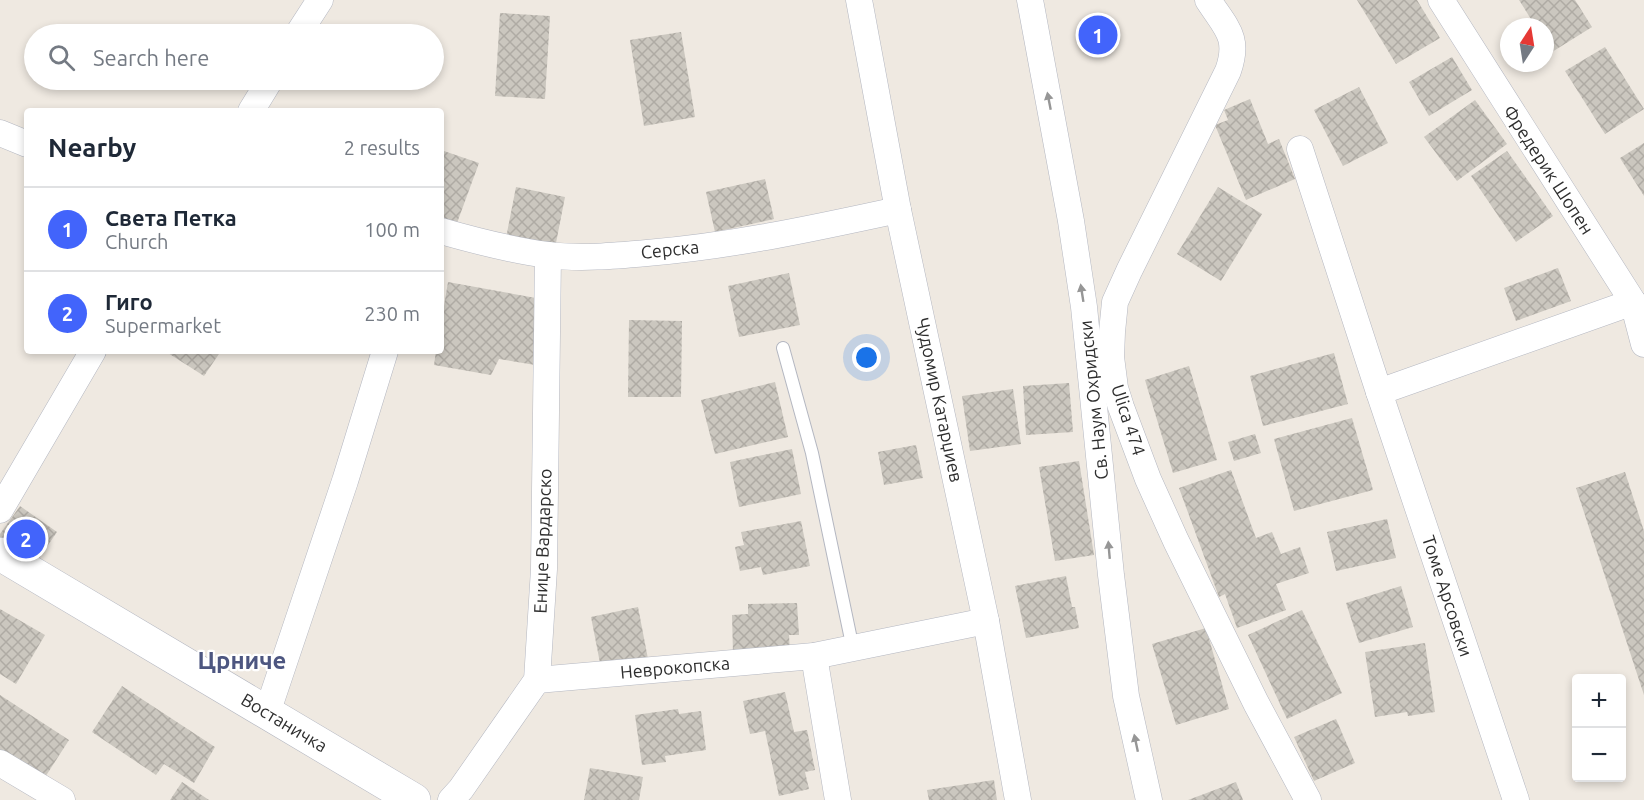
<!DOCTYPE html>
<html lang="en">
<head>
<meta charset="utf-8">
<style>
  body { margin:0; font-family:Ubuntu,sans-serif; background:#f6f6f7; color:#1f2937 }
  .controls { position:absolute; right:18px; bottom:18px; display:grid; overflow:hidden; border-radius:6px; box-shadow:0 3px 9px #0003 }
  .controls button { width:54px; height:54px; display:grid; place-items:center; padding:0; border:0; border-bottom:2px solid #e0e1e3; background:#fff; color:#1f2937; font:30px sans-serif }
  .compass { position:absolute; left:1500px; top:18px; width:54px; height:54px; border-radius:50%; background:#fff; box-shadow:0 3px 9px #0003; rotate:12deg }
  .you { position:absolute; left:867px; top:358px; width:21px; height:21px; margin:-15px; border:4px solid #fff; border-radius:50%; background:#1a73e8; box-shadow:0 0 0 9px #1a73e833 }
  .badge { display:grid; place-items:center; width:39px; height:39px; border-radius:50%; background:#4264fb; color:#fff; font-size:20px; font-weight:700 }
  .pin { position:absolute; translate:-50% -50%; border:3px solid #fff; box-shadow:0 2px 6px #0006 }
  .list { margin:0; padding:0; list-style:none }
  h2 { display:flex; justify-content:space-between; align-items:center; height:78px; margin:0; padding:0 24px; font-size:26px }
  h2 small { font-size:20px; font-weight:400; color:#747a83 }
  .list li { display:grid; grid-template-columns:39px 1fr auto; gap:18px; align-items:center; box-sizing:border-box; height:84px; padding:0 24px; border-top:2px solid #e0e1e3 }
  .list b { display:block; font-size:22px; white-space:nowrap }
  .list p { margin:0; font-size:20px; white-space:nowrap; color:#747a83 }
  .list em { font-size:20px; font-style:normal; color:#747a83 }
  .icon { flex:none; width:33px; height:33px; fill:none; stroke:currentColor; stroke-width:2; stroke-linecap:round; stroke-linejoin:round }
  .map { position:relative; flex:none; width:1644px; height:800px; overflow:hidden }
  .search { position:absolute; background:#fff; box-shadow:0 3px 9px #0003; left:24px; top:24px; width:420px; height:66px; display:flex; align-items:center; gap:15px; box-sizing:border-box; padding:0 21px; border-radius:33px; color:#747a83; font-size:22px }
  .panel { position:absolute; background:#fff; box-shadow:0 3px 9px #0003; left:24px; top:108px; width:420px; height:246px; border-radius:6px }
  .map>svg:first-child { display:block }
  .building { fill:url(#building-cross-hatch) }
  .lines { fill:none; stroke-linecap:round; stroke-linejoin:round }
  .lane-casing { stroke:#b4b7c1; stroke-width:14 }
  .street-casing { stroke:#b4b7c1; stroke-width:27 }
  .secondary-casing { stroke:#b4b7c1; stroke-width:34 }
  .lane { stroke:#fff; stroke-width:12 }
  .street { stroke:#fff; stroke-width:26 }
  .secondary { stroke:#fff; stroke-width:33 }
  .oneway { fill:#969696 }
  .labels { text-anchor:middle; stroke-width:4.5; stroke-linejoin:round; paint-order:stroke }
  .street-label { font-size:18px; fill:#2e2e2e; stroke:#fff }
  .district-label { font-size:24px; font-weight:bold; fill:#4d5680; stroke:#fff }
</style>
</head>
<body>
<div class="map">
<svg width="1644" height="800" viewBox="0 0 1644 800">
  <defs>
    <pattern id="building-cross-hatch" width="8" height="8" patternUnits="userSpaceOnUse" patternTransform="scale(1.5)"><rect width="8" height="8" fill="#cbc7bf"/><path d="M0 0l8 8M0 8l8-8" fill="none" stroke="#afaba4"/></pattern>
  </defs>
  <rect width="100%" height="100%" fill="#efe9e1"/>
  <g class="building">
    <polygon points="1357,0 1417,0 1440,38 1396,64"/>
    <polygon points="1519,0 1575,0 1592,27 1552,52 1545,41 1545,27 1536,27"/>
    <polygon points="500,13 550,16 545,99 495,96"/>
    <polygon points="681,32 695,117 644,126 630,40"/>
    <polygon points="1605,47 1644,109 1605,134 1565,71"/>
    <polygon points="1452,57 1472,90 1429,116 1409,82"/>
    <polygon points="1359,87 1388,143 1343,166 1314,110"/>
    <polygon points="1250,99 1268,144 1279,139 1295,179 1246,200 1215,125 1228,120 1224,110"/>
    <polygon points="1475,100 1507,144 1457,181 1424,137"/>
    <polygon points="1644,143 1644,196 1620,158"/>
    <polygon points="441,150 479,163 457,223 441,217"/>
    <polygon points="1507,151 1553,216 1516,242 1471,176"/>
    <polygon points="765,179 774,219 715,232 706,192"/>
    <polygon points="516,187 565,197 555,248 506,238"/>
    <polygon points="1218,187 1262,214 1221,281 1177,254"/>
    <polygon points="1558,268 1571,301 1516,321 1504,288"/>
    <polygon points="789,273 800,325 739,337 728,286"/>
    <polygon points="448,282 547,300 535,365 499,359 491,375 434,365 436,351 441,351 441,324"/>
    <polygon points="629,320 682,321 681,397 628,397"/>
    <polygon points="170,351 221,351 204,376 168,353"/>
    <polygon points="1334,353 1348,404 1263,426 1250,376"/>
    <polygon points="1189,366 1217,460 1173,473 1145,380"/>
    <polygon points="775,382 788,437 715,454 701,400"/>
    <polygon points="1069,383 1073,432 1026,435 1023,386"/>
    <polygon points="1013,389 1021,444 970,451 962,396"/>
    <polygon points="1352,418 1373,490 1294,511 1274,439"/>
    <polygon points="1255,434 1261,453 1234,461 1228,442"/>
    <polygon points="916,445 923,478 884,485 878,452"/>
    <polygon points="792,449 801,494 739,507 730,462"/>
    <polygon points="1079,461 1094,555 1055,561 1039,467"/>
    <polygon points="1231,470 1256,538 1272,532 1281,554 1300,547 1309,573 1276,584 1286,610 1237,628 1225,594 1219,597 1179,488"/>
    <polygon points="1625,472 1644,531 1644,695 1576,488"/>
    <polygon points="20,506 57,532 33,567 0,543 0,534"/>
    <polygon points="1387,519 1396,558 1336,571 1327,532"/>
    <polygon points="801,521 810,566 763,575 761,567 740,571 735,547 744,545 741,532"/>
    <polygon points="1066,576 1072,607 1075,607 1079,628 1026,638 1015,586"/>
    <polygon points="1401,586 1413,627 1359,643 1346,603"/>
    <polygon points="797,603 799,635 789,635 790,652 733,654 732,615 748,614 748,604"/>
    <polygon points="638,607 648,659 601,668 591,617"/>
    <polygon points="0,609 45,635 16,684 0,674"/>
    <polygon points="1302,610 1342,693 1287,719 1248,635"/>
    <polygon points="1206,628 1229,709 1176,725 1152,644"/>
    <polygon points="1425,643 1435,712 1408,716 1407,712 1375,717 1365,652"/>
    <polygon points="122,686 215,747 194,783 164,764 156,775 92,732"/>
    <polygon points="785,692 794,732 807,730 815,770 805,772 809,789 779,796 765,731 750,734 743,701"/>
    <polygon points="0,695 69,740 40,785 0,759"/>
    <polygon points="678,709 679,714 701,711 706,750 665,756 666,762 642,765 635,715"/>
    <polygon points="1336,719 1355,763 1314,781 1294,737"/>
    <polygon points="590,768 643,777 639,800 584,800"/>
    <polygon points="994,780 997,800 929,800 927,790"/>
    <polygon points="182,782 209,800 170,800"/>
    <polygon points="1236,782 1243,800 1188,800"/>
  </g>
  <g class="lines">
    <g class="lane-casing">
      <polyline id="lane" points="783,348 812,453 853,649"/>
    </g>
    <g class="street-casing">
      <g id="street">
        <polyline points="859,0 898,210 986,621 1018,800"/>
        <polyline points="1030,0 1071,221 1084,307 1111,575 1126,696 1149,800"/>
        <path d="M1208 0C1226 28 1240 37 1228 71L1129 271 1115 302 1112 332 1111 357 1115 388 1121 407 1148 479 1176 541 1256 703 1308 800"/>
        <polyline points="1441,0 1633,302 1644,344"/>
        <polyline points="298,34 320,0"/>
        <polyline points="251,111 270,80"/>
        <polyline points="0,133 27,144"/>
        <polyline points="1300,149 1379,392 1516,800"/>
        <path d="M441 231C476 241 511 250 547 255 580 259 614 256 647 253 732 246 815 228 898 210"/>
        <polyline points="1379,392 1633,302"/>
        <polyline points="0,510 93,351"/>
        <polyline points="814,656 838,800"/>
        <polyline points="537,680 814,656 986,621"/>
        <polyline points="267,713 345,481 385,351"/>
        <polyline points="0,763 62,800"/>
        <polyline points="451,800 461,789 537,680 544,569 548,255"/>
      </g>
    </g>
    <g class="secondary-casing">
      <polyline id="secondary" points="0,554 414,800"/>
    </g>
    <use href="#lane" class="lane"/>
    <use href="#street" class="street"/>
    <use href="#secondary" class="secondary"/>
  </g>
  <defs><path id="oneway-solid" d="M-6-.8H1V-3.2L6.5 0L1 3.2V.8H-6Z" transform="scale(1.5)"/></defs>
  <g class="oneway">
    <use href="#oneway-solid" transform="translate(1049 101) rotate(-101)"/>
    <use href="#oneway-solid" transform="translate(1082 293) rotate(-99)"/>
    <use href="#oneway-solid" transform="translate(1109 550) rotate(-95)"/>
    <use href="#oneway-solid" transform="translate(1136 743) rotate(-102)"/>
  </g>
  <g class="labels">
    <g class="street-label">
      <text transform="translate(1548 170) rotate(57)" y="6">Фредерик Шопен</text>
      <text transform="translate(670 250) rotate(-6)" y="6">Серска</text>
      <text transform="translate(939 400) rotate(78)" y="6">Чудомир Катарџиев</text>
      <text transform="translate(1094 400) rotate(-96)" y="6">Св. Наум Охридски</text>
      <text transform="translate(1128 420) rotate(72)" y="6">Ulica 474</text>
      <text transform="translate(543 541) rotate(-88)" y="6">Ениџе Вардарско</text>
      <text transform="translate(1447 596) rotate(72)" y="6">Томе Арсовски</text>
      <text transform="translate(675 668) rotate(-5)" y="6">Неврокопска</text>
      <text transform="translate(284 723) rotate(31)" y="6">Востаничка</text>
    </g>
    <g class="district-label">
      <text x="242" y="669">Црниче</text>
    </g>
  </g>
</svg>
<div class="controls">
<button>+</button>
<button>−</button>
</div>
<svg class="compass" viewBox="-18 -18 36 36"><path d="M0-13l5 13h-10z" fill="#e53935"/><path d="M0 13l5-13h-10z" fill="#747a83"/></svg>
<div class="you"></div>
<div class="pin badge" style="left:1098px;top:35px">1</div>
<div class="pin badge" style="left:26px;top:539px">2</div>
<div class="search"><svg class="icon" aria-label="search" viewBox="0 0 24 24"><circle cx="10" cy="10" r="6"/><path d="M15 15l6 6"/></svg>Search here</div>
<section class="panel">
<h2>Nearby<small>2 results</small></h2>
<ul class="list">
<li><span class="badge">1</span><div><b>Света Петка</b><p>Church</p></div><em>100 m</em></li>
<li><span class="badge">2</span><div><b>Гиго</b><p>Supermarket</p></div><em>230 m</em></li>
</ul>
</section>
</div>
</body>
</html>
